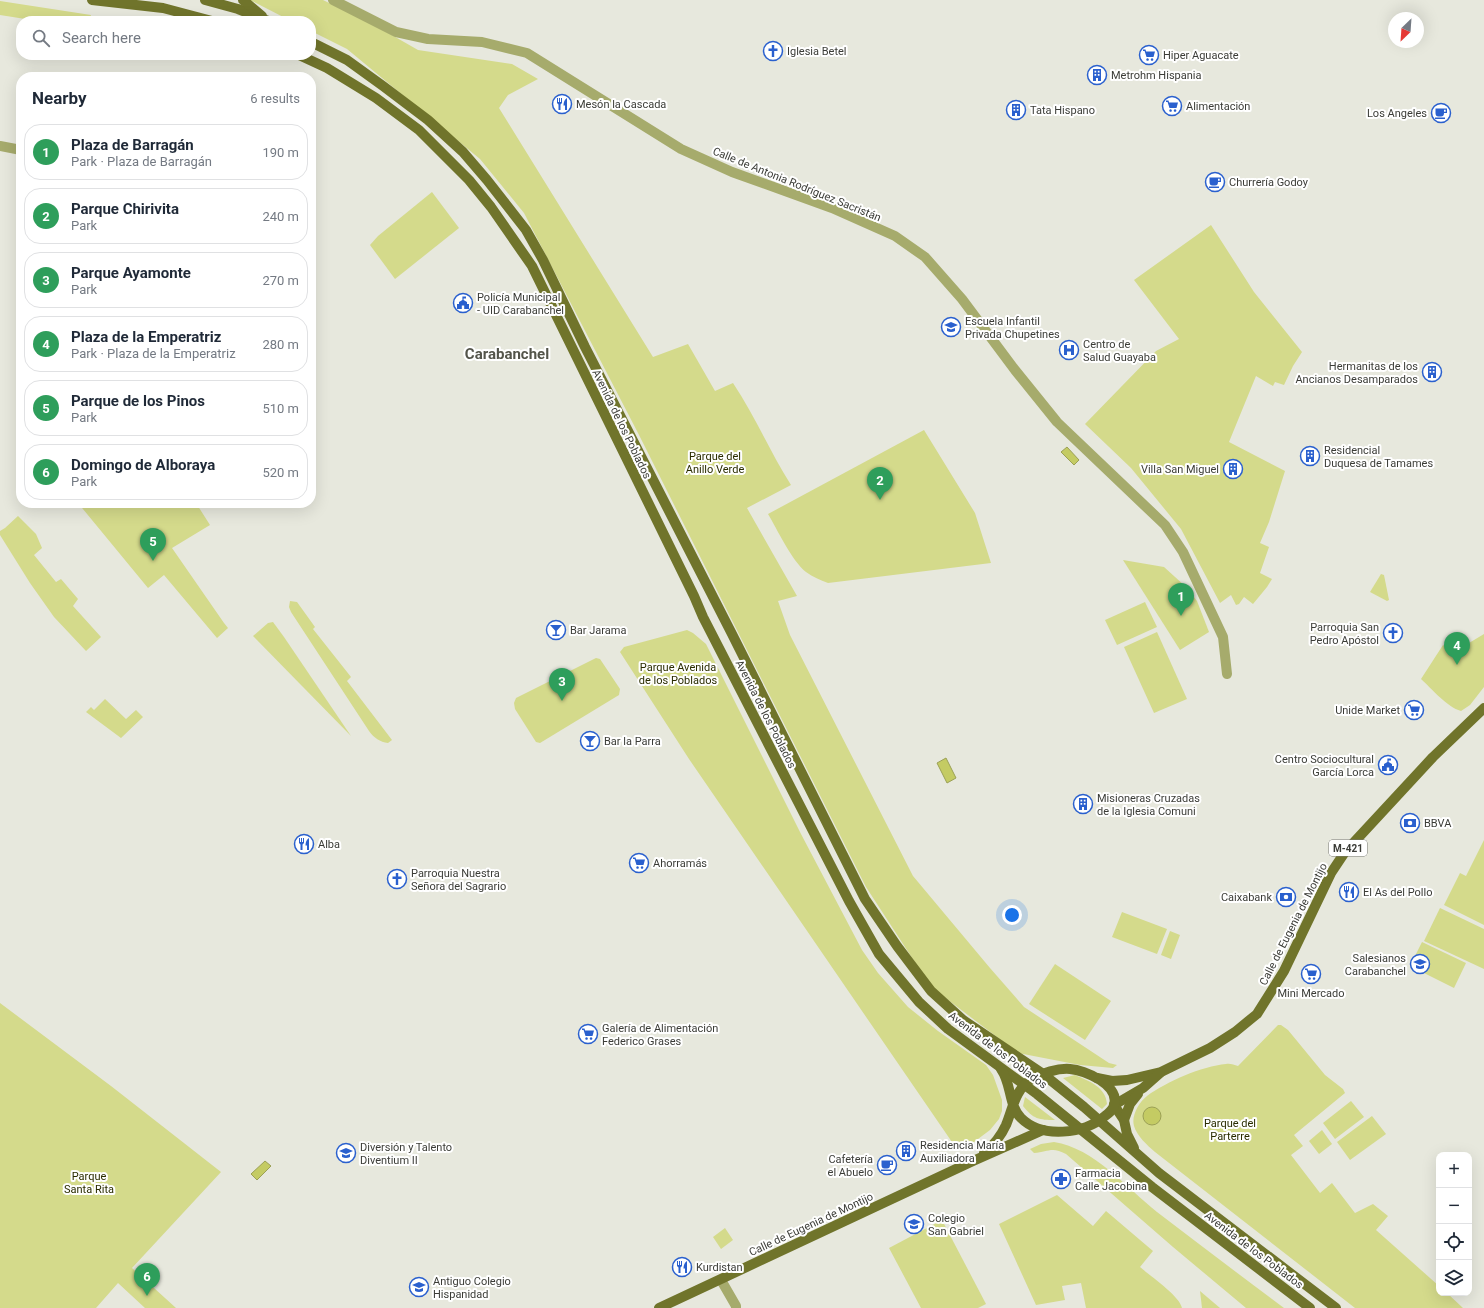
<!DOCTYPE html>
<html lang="en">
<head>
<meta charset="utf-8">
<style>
  body { margin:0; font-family:Roboto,sans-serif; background:#f6f6f7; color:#1f2937 }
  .controls { position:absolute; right:12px; bottom:12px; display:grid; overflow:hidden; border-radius:8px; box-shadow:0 4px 16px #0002 }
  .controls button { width:36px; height:36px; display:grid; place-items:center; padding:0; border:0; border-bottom:1px solid #e0e1e3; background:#fff; color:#1f2937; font:20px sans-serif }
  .compass { position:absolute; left:1388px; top:12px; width:36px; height:36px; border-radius:50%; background:#fff; box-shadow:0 4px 16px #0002; rotate:205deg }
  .you { position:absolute; left:1012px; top:915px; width:14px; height:14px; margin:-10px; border:3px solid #fff; border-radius:50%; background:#1a73e8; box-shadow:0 0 0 6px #1a73e833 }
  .badge { display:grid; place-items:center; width:26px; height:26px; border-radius:50%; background:#0f766e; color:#fff; font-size:13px; font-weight:700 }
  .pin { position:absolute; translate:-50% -33px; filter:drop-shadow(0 1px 2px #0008) }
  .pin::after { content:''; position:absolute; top:21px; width:14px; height:12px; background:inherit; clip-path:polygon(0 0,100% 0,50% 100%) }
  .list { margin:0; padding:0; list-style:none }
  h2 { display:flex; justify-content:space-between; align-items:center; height:52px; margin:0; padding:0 16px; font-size:17px }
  h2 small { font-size:13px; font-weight:400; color:#747a83 }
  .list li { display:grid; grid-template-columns:26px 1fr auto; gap:12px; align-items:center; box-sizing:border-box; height:56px; margin:0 8px 8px; padding:0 8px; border:1px solid #e0e1e3; border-radius:16px }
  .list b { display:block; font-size:15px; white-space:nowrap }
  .list p { margin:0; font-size:13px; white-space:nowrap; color:#747a83 }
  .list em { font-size:13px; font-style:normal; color:#747a83 }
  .icon { flex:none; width:22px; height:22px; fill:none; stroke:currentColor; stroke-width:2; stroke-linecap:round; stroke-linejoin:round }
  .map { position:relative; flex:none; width:1484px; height:1308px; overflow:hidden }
  .search { position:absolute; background:#fff; box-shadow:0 4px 16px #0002; left:16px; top:16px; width:300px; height:44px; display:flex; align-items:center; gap:10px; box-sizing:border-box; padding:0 14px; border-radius:16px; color:#747a83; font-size:15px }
  .panel { position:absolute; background:#fff; box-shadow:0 4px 16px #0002; left:16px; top:72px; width:300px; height:436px; border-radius:16px }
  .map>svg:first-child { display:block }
  .green { fill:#d4da8b }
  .water { fill:#c4cb63; stroke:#9ba056 }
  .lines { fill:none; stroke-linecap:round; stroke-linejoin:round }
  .minor { stroke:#a6ab6c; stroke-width:10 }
  .major { stroke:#70742b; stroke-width:10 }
  .labels { text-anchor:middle; stroke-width:4; stroke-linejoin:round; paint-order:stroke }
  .shield { fill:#fff; stroke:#767673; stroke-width:1 }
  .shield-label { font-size:10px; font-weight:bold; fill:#3b3c37 }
  .poi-label { font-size:11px; fill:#3b3c37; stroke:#fff; text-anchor:start }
  .street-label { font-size:11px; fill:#3b3c37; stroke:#fff }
  .park-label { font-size:11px; fill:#2a2c00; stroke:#fff }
  .district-label { font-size:15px; font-weight:bold; fill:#53544a; stroke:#fff }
</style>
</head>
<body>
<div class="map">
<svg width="1484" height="1308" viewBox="0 0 1484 1308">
  <rect width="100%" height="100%" fill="#e7e8dd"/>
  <g class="green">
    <path d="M250 0H323L376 26 418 50 512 64 538 79 508 95 499 108 653 357 688 344 715 391 733 383C755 416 770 452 791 485L747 508 797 596 778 601 790 635 913 876 990 968 1024 1007 1109 1063 1117 1065 1113 1068 1080 1065 1018 1053 931 987 866 887 638 433 524 213 480 159 347 49 311 31V21H291Z"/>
    <polygon points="0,1 91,15 89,21 38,21 0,15"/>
    <polygon points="118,16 160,21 117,21"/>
    <polygon points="432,192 459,228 395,279 370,245 378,236"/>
    <polygon points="1211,225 1254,292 1302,352 1293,366 1284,385 1275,382 1273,386 1256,376 1229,442 1285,471 1269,522 1260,543 1269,547 1260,573 1272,579 1267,587 1253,604 1244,597 1239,604 1236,605 1231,595 1220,603 1181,529 1131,468 1085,424 1156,351 1179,339 1134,280"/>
    <path d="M924 430 975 513 991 563 828 583C820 580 813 577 806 572 792 561 777 529 768 514Z"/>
    <polygon points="78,503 196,503 210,525 172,548 224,623 228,628 217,638 164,575 148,588"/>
    <polygon points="18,516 36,534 42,548 34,555 56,582 61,579 78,599 73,606 101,637 86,651 54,617 30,583 0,535 0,531 5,528"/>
    <polygon points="1123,560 1164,567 1185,586 1197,601 1209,632 1180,650"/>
    <polygon points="1381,574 1384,575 1389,600 1387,601 1370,592"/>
    <path d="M290 601 297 602 315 627 313 629 351 677 347 681 392 740 388 743C380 742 374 738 369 731L291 612 289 607Z"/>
    <polygon points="1145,602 1157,627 1117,645 1105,620"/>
    <polygon points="273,622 284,637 351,736 253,636 268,623"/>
    <polygon points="687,630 693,633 706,644 801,834 862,950 878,973 908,1007 938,1031 986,1065 993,1075 1002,1100 1002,1111 999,1119 990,1130 974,1142 965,1147 959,1147 954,1145 689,759 620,652 624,647"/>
    <polygon points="1157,632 1187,699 1154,713 1124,647"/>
    <path d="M1484 634V687L1470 705 1461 711C1447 707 1432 689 1421 679L1443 645 1454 652Z"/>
    <polygon points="596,658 600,659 620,689 619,695 540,743 536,742 515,709 514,703 516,698"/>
    <polygon points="105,699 126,719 136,710 143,717 121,738 86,712 91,707 94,710"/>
    <polygon points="1484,840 1484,925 1444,905 1460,873 1466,876"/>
    <polygon points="1440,908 1484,929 1484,969 1424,941"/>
    <polygon points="1122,912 1167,929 1157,954 1112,937"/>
    <polygon points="1170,931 1180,935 1171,959 1161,955"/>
    <polygon points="1422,942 1466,963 1454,988 1410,966"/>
    <polygon points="1055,964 1111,1001 1085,1040 1029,1004"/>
    <polygon points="0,1003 111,1086 221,1172 132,1268 176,1308 145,1308 118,1283 96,1308 0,1308"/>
    <path d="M1278 1025H1281L1288 1030 1325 1075 1343 1089 1345 1093 1294 1135 1303 1146 1291 1155 1320 1193 1332 1183 1355 1213 1373 1204 1388 1216 1376 1230 1439 1286V1293H1447L1463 1308H1355L1155 1152C1147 1145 1137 1136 1134 1126 1131 1116 1139 1102 1147 1096 1166 1082 1202 1066 1226 1064 1230 1063 1234 1065 1238 1066Z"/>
    <path d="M1075 1075C1089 1081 1106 1087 1107 1104L1102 1109 1063 1078Z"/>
    <path d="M1025 1097 1055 1120C1039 1120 1033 1119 1023 1106Z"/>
    <polygon points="1351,1101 1364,1117 1335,1139 1323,1123"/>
    <polygon points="1372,1116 1386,1134 1350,1160 1337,1142"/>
    <polygon points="1322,1130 1332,1144 1319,1154 1309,1141"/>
    <path d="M1054 1142C1094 1148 1127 1188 1157 1212 1199 1244 1241 1276 1284 1308H1246L1173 1247 1066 1154C1052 1146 1048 1152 1034 1153L1030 1149 1041 1144Z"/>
    <path d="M1057 1195 1093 1226 1106 1211 1153 1251 1140 1267C1150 1276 1180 1296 1182 1308H1086L1081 1283 1062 1286 1065 1300 1036 1305 999 1224Z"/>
    <polygon points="942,1220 986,1304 978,1308 921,1308 889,1248"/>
    <polygon points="725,1228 733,1240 721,1249 713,1237"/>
    <polygon points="1200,1291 1220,1308 1202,1308"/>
  </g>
  <g class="water">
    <polygon points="1067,447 1079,460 1074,465 1061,452"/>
    <polygon points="946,758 956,778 947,783 937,763"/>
    <circle cx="1152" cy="1116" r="9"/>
    <polygon points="265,1161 271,1166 257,1180 251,1174"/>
  </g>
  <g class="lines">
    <g class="minor">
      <polyline points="333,0 396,32 428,39 482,42 527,53 681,149 732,172 832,208 895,236 925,257 962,299 1015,370 1057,422 1165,525 1183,552 1223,637 1227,674"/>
      <polyline points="0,146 21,150"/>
      <polyline points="721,1280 736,1306 736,1308"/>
    </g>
    <g class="major">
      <polyline points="92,0 163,8 212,21"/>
      <polyline points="205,0 238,9 268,21"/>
      <polyline points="243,0 262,16"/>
      <polyline points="311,42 347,60 383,86 428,120 463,152 487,180 526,230 543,260 585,347 732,634 865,899 897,946 931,991 963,1020 1043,1074 1084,1107 1159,1173 1336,1308"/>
      <polyline points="299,55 327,68 376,98 419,130 469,180 491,207 532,266 694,596 703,617 849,901 879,954 919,1002 948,1029 1037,1094 1152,1187 1310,1308"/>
      <polyline points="1097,1078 1112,1081 1127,1080 1161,1072 1210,1048 1235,1032 1257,1014 1284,971 1331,873 1345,852 1433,757 1484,708"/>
      <polyline points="1114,1105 1143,1088 1160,1073"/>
      <polyline points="1114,1105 1124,1120 1127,1134 1134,1148"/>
      <polyline points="1124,1120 1130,1104 1138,1094"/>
      <path d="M984 1153C994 1145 1001 1136 1006 1125 1013 1108 1015 1089 1032 1079 1042 1073 1058 1068 1070 1069 1085 1070 1120 1085 1114 1105 1113 1110 1109 1113 1105 1116 1084 1134 1042 1139 1021 1118 1008 1105 1012 1084 1001 1069"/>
      <polyline points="659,1308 973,1161 1043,1130"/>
    </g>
  </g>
  <defs>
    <g id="church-ring" transform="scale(1)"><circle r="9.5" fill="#fff" stroke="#2a60ce" stroke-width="1.5"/><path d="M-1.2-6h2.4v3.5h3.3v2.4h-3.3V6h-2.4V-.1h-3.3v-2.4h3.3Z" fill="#2a60ce"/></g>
    <g id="supermarket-ring" transform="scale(1)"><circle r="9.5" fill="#fff" stroke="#2a60ce" stroke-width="1.5"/><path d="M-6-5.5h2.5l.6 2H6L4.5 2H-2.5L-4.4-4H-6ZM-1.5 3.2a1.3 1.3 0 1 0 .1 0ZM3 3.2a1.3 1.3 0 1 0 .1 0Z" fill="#2a60ce"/></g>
    <g id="building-ring" transform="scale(1)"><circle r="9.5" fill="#fff" stroke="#2a60ce" stroke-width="1.5"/><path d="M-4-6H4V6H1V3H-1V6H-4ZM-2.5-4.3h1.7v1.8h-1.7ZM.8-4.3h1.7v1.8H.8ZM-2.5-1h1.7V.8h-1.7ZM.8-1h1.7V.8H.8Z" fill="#2a60ce"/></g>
    <g id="restaurant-ring" transform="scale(1)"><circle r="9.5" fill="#fff" stroke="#2a60ce" stroke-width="1.5"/><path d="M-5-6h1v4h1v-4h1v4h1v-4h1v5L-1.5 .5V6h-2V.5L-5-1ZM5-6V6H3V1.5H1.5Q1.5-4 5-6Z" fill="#2a60ce"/></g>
    <g id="cafe-ring" transform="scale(1)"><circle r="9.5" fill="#fff" stroke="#2a60ce" stroke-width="1.5"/><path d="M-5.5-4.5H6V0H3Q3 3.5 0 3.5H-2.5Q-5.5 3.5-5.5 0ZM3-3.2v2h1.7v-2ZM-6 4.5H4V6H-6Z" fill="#2a60ce"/></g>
    <g id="civic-ring" transform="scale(1)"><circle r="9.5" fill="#fff" stroke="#2a60ce" stroke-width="1.5"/><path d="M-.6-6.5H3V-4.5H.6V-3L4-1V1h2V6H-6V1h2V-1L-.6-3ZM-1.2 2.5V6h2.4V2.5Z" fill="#2a60ce"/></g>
    <g id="school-ring" transform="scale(1)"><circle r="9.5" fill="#fff" stroke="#2a60ce" stroke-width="1.5"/><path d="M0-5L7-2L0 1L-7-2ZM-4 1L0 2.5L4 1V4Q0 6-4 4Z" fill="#2a60ce"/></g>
    <g id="hospital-ring" transform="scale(1)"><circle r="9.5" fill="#fff" stroke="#2a60ce" stroke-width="1.5"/><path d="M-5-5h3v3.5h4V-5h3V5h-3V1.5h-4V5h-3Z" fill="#2a60ce"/></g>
    <g id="bar-ring" transform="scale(1)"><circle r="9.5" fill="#fff" stroke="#2a60ce" stroke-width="1.5"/><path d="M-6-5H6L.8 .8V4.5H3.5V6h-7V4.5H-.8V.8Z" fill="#2a60ce"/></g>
    <g id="bank-ring" transform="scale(1)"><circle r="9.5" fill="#fff" stroke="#2a60ce" stroke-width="1.5"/><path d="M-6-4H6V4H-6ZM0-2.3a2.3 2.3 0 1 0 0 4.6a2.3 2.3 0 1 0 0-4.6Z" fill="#2a60ce"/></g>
    <g id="pharmacy-ring" transform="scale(1)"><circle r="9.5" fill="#fff" stroke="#2a60ce" stroke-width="1.5"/><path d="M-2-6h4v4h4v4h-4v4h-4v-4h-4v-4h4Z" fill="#2a60ce"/></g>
  </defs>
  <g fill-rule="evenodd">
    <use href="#church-ring" x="773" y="51"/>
    <use href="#supermarket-ring" x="1149" y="55"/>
    <use href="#building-ring" x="1097" y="75"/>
    <use href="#restaurant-ring" x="562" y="104"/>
    <use href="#supermarket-ring" x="1172" y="106"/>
    <use href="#building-ring" x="1016" y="110"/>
    <use href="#cafe-ring" x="1441" y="113"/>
    <use href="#cafe-ring" x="1215" y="182"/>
    <use href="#civic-ring" x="463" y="303"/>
    <use href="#school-ring" x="951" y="327"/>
    <use href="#hospital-ring" x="1069" y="350"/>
    <use href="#building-ring" x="1432" y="372"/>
    <use href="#building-ring" x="1310" y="456"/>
    <use href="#building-ring" x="1233" y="469"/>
    <use href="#bar-ring" x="556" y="630"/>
    <use href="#church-ring" x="1393" y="633"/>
    <use href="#supermarket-ring" x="1414" y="710"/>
    <use href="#bar-ring" x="590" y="741"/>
    <use href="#civic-ring" x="1388" y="765"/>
    <use href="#building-ring" x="1083" y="804"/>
    <use href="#bank-ring" x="1410" y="823"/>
    <use href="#restaurant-ring" x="304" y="844"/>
    <use href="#supermarket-ring" x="639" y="863"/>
    <use href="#church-ring" x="397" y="879"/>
    <use href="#restaurant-ring" x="1349" y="892"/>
    <use href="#bank-ring" x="1286" y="897"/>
    <use href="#school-ring" x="1420" y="964"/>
    <use href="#supermarket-ring" x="1311" y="974"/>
    <use href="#supermarket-ring" x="588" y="1034"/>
    <use href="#building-ring" x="906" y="1151"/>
    <use href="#school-ring" x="346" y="1153"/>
    <use href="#cafe-ring" x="887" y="1165"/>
    <use href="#pharmacy-ring" x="1061" y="1179"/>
    <use href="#school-ring" x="914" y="1224"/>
    <use href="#restaurant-ring" x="682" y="1267"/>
    <use href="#school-ring" x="419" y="1287"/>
  </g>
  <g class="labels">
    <rect class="shield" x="1329" y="840" width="38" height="16" rx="3"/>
    <g class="shield-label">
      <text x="1348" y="852">M-421</text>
    </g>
    <g class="poi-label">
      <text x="787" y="55">Iglesia Betel</text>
      <text x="1163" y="59">Hiper Aguacate</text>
      <text x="1111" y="79">Metrohm Hispania</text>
      <text x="576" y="108">Mesón la Cascada</text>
      <text x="1186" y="110">Alimentación</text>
      <text x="1030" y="114">Tata Hispano</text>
      <text x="1427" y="117" text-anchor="end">Los Angeles</text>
      <text x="1229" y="186">Churrería Godoy</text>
      <text x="477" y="301">Policía Municipal<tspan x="477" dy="13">- UID Carabanchel</tspan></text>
      <text x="965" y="325">Escuela Infantil<tspan x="965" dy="13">Privada Chupetines</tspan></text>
      <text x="1083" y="348">Centro de<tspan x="1083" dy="13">Salud Guayaba</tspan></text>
      <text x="1418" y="370" text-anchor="end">Hermanitas de los<tspan x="1418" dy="13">Ancianos Desamparados</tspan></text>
      <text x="1324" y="454">Residencial<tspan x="1324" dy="13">Duquesa de Tamames</tspan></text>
      <text x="1219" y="473" text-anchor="end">Villa San Miguel</text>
      <text x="1379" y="631" text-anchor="end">Parroquia San<tspan x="1379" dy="13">Pedro Apóstol</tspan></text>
      <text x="570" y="634">Bar Jarama</text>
      <text x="1400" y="714" text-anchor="end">Unide Market</text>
      <text x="604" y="745">Bar la Parra</text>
      <text x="1374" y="763" text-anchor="end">Centro Sociocultural<tspan x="1374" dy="13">García Lorca</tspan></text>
      <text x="1097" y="802">Misioneras Cruzadas<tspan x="1097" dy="13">de la Iglesia Comuni</tspan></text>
      <text x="1424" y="827">BBVA</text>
      <text x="318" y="848">Alba</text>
      <text x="653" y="867">Ahorramás</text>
      <text x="411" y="877">Parroquia Nuestra<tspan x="411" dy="13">Señora del Sagrario</tspan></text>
      <text x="1363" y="896">El As del Pollo</text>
      <text x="1272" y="901" text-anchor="end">Caixabank</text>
      <text x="1406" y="962" text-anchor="end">Salesianos<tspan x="1406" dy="13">Carabanchel</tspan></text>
      <text x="1311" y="997" text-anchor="middle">Mini Mercado</text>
      <text x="602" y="1032">Galería de Alimentación<tspan x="602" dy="13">Federico Grases</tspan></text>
      <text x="920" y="1149">Residencia María<tspan x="920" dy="13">Auxiliadora</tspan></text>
      <text x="360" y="1151">Diversión y Talento<tspan x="360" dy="13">Diventium II</tspan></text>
      <text x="873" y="1163" text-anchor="end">Cafetería<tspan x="873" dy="13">el Abuelo</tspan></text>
      <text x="1075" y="1177">Farmacia<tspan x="1075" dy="13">Calle Jacobina</tspan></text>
      <text x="928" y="1222">Colegio<tspan x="928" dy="13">San Gabriel</tspan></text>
      <text x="696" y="1271">Kurdistan</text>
      <text x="433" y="1285">Antiguo Colegio<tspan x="433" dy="13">Hispanidad</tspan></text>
    </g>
    <g class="street-label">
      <text transform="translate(797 184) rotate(22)" y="4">Calle de Antonia Rodríguez Sacristán</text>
      <text transform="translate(622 424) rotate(64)" y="4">Avenida de los Poblados</text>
      <text transform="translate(766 714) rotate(63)" y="4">Avenida de los Poblados</text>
      <text transform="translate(1293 924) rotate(-63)" y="4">Calle de Eugenia de Montijo</text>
      <text transform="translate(998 1050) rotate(37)" y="4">Avenida de los Poblados</text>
      <text transform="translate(811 1224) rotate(-25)" y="4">Calle de Eugenia de Montijo</text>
      <text transform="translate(1254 1250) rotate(37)" y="4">Avenida de los Poblados</text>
    </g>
    <g class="park-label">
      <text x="715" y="460">Parque del<tspan x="715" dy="13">Anillo Verde</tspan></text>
      <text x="678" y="671">Parque Avenida<tspan x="678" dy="13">de los Poblados</tspan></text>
      <text x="1230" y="1127">Parque del<tspan x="1230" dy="13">Parterre</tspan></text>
      <text x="89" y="1180">Parque<tspan x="89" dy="13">Santa Rita</tspan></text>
    </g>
    <g class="district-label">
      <text x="507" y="359">Carabanchel</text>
    </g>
  </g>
</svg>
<div class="controls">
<button>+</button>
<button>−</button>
<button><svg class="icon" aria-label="locate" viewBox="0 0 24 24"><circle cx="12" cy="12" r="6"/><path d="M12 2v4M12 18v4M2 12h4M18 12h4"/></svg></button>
<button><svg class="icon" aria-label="layers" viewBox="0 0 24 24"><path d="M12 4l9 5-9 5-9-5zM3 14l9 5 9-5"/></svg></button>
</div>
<svg class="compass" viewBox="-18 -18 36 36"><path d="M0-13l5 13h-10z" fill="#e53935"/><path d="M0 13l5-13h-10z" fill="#747a83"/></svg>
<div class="you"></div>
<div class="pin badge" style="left:1181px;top:616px;background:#2e9e5b">1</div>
<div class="pin badge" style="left:880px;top:500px;background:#2e9e5b">2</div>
<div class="pin badge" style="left:562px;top:701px;background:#2e9e5b">3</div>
<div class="pin badge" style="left:1457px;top:665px;background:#2e9e5b">4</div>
<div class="pin badge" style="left:153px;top:561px;background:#2e9e5b">5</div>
<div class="pin badge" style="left:147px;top:1296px;background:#2e9e5b">6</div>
<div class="search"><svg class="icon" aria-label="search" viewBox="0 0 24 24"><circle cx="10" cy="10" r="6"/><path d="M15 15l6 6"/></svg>Search here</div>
<section class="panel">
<h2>Nearby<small>6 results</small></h2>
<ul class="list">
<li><span class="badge" style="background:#2e9e5b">1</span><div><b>Plaza de Barragán</b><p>Park · Plaza de Barragán</p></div><em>190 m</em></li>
<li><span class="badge" style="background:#2e9e5b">2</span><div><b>Parque Chirivita</b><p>Park</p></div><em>240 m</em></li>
<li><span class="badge" style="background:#2e9e5b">3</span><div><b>Parque Ayamonte</b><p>Park</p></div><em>270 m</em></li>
<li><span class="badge" style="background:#2e9e5b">4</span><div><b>Plaza de la Emperatriz</b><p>Park · Plaza de la Emperatriz</p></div><em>280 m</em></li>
<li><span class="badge" style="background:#2e9e5b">5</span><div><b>Parque de los Pinos</b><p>Park</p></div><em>510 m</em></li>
<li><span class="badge" style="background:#2e9e5b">6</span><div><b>Domingo de Alboraya</b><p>Park</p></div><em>520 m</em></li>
</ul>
</section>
</div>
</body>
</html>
